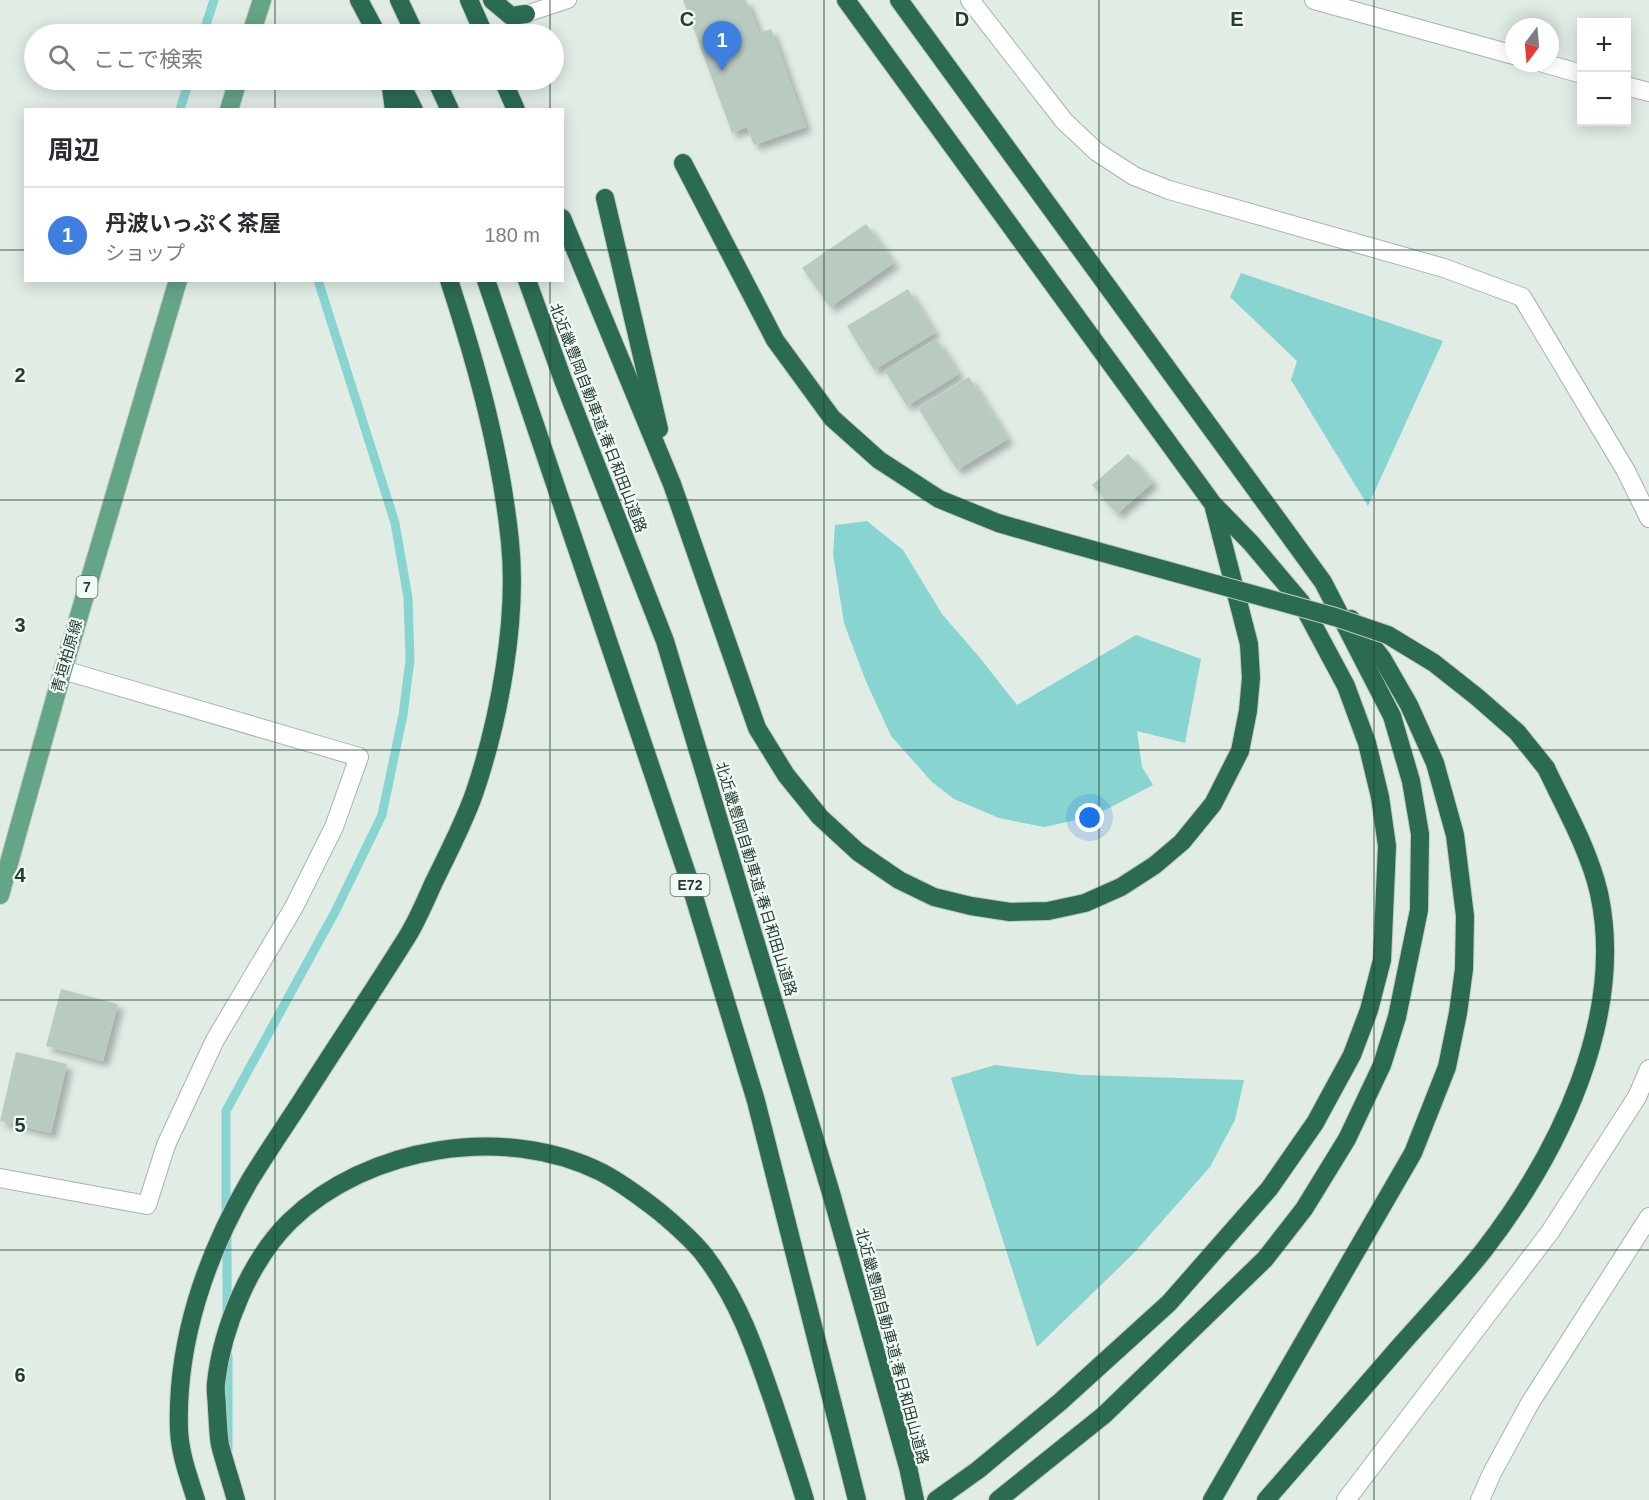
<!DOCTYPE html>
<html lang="ja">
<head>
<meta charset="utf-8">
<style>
  body { margin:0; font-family:Helvetica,"Noto Sans JP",sans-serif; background:#f2f2f3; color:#2b2b33 }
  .controls { position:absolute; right:18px; top:18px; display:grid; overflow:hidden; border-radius:0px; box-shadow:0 3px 15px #0003 }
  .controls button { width:54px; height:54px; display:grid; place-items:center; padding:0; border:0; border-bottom:2px solid #e1e1e2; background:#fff; color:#2b2b33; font:30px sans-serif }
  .compass { position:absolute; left:1505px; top:18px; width:54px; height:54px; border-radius:50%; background:#fff; box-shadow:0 3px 15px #0003; rotate:196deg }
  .you { position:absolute; left:1090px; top:818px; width:21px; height:21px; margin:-15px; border:4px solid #fff; border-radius:50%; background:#1a73e8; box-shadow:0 0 0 9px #1a73e833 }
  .badge { display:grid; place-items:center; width:39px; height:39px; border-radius:50%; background:#ea580c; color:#fff; font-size:20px; font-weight:700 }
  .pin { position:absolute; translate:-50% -50px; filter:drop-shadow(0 2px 3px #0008) }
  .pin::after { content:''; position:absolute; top:32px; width:21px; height:18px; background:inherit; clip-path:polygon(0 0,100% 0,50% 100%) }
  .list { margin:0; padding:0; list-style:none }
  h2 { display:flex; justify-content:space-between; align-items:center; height:78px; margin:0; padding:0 24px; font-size:26px }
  h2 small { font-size:20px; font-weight:400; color:#7c7c81 }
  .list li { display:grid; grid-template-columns:39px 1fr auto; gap:18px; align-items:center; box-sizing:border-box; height:96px; padding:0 24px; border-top:2px solid #e1e1e2 }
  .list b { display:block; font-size:22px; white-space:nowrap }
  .list p { margin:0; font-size:20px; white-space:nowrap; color:#7c7c81 }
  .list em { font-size:20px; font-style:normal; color:#7c7c81 }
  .icon { flex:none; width:33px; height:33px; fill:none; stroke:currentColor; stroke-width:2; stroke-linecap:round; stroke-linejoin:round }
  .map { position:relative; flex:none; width:1649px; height:1500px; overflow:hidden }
  .search { position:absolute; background:#fff; box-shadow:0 3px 15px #0003; left:24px; top:24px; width:540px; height:66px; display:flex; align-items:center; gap:15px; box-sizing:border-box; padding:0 21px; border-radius:33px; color:#7c7c81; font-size:22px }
  .panel { position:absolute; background:#fff; box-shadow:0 3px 15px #0003; left:24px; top:108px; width:540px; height:174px; border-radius:0px }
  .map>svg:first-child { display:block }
  .water { fill:#87d4d1 }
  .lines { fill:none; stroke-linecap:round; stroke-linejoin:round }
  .stream { stroke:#87d4d1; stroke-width:9 }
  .building { fill:#b9cac0; filter:url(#shadow) }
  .lane-casing { stroke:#a4b4ab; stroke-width:18 }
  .street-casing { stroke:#a4b4ab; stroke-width:20 }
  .secondary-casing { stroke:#9fb8ab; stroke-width:20 }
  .primary-casing { stroke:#c1c9c5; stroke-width:20 }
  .highway-casing { stroke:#c1c9c5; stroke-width:20 }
  .lane { stroke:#fff; stroke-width:16 }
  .street { stroke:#fff; stroke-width:18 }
  .secondary { stroke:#fff; stroke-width:18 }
  .primary { stroke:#64a487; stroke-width:18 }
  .highway { stroke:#2b6b52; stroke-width:18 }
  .highway-bridge-casing { stroke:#c1c9c5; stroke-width:20; stroke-linecap:butt }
  .highway-bridge { stroke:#2b6b52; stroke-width:18 }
  .grid { fill:none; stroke:#213e30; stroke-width:1.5; stroke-opacity:0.55 }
  .labels { text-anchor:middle; stroke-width:4.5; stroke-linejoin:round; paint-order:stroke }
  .shield { fill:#f2f9f4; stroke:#60766b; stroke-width:1.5 }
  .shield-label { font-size:14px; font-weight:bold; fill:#213e30 }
  .street-label { font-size:15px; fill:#213e30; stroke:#f2f9f4 }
  .grid-label { font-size:20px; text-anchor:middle; font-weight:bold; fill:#213e30; stroke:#f2f9f4; stroke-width:4.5; stroke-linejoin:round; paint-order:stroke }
</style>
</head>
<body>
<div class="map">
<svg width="1649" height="1500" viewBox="0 0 1649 1500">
  <defs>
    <filter id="shadow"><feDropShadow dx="5.5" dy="5.5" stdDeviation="3" flood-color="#0004"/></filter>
  </defs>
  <rect width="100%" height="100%" fill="#e1ece5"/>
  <g class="water">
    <polygon points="1241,273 1443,341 1368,506 1291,380 1297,361 1230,297"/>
    <polygon points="867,521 903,550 942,614 980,658 1017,705 1136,635 1201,659 1185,743 1137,731 1142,767 1153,785 1094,816 1044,827 999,818 954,799 932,782 891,736 865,679 844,623 833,554 835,525"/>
    <polygon points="995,1065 1082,1075 1244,1080 1235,1120 1210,1167 1133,1254 1037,1347 951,1078"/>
  </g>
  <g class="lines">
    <g class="stream">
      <polyline points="203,34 214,0"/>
      <polyline points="180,110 189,80"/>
      <polyline points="226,1216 226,1111 335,912 382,815 403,715 410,660 408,598 395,523 318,280"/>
      <polyline points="227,1233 227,1315"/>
      <polyline points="228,1356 228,1450"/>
    </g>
  </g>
  <g class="building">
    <polygon points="683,0 746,0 759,33 771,29 806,127 754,145 747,127 732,133"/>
    <polygon points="866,224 894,263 830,307 802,268"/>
    <polygon points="908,289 935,333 874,370 847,326"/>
    <polygon points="936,339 959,374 907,406 885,371"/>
    <polygon points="969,377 1008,439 957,470 918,408"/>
    <polygon points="1128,454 1153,482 1117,514 1092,485"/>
    <polygon points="61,989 118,1004 103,1061 46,1046"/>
    <polygon points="16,1052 67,1064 51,1133 0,1121"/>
  </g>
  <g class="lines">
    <g class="lane-casing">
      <polyline id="lane" points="526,14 568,0"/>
    </g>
    <g class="street-casing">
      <g id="street">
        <polyline points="970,0 1064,121 1097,152 1134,176 1169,190 1444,268 1522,297 1626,471 1649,518"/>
        <polyline points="1314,0 1514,55"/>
        <polyline points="1543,63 1582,74"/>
        <polyline points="1626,86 1649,92"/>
        <polyline points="0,1178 147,1205 166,1145 215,1040 294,907 334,827 359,757 63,670"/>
        <polyline points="1346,1500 1550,1232 1637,1097 1649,1069"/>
      </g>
    </g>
    <g class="secondary-casing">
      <polyline id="secondary" points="1480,1500 1492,1473 1530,1403 1649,1217"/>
    </g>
    <g class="primary-casing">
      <g id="primary">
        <polyline points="251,34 262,0"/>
        <polyline points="229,110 238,80"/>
        <polyline points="0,895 63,670 178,280"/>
      </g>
    </g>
    <g class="highway-casing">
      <g id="highway">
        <polyline points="359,0 377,34"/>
        <polyline points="399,0 415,34"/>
        <polyline points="469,0 484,34"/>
        <polyline points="492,0 511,16 526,14"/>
        <polyline points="899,0 1323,582 1392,716 1411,781 1420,834 1419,910 1397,1017 1382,1065 1347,1139 1304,1209 1265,1259 1104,1415 998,1500"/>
        <polyline points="390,80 394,110"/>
        <polyline points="399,80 414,110"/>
        <polyline points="436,80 450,110"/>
        <polyline points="503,80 516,110"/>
        <polyline points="683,163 775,340 832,418 879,460 939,499 998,523 1057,540"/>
        <polyline points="605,198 659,429"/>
        <polyline points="562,218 672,484 757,728 786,775 820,817 858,852 899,880 934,897 971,906 1010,912 1048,911 1085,903 1121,887 1155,865 1182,842 1213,804 1240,751 1248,711 1251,678 1249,644 1213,504 846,0"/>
        <polyline points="486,280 689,880 756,1101 857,1500"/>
        <polyline points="527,280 563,380 665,641 831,1193 908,1467 915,1500"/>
        <path d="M196 1500C189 1478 180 1454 179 1430 176 1342 206 1255 250 1180 266 1154 283 1129 300 1103 335 1048 372 993 407 937 417 921 425 902 433 884 447 855 463 825 474 794 499 721 518 620 510 542 501 453 477 366 449 280"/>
        <path d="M236 1500C231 1482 225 1464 220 1445 218 1434 218 1421 217 1409 217 1401 215 1391 216 1383 222 1328 250 1260 290 1221 368 1146 504 1124 601 1172 622 1183 642 1198 661 1213 676 1226 693 1240 705 1256 739 1301 755 1349 773 1401 784 1434 795 1467 805 1500"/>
        <polyline points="936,1500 978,1470 1060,1402 1169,1303 1269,1189 1315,1123 1352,1055 1369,1010 1382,960 1387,846 1380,797 1367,743 1346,686 1301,602 1251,543 1215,506"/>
        <polyline points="1212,1500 1413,1153 1447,1067 1458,1013 1464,969 1465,916 1455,835 1435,763 1409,705 1382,658 1351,619"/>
        <path d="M1266 1500C1311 1449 1355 1397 1400 1346 1428 1314 1458 1283 1484 1250 1558 1154 1626 1018 1599 893 1589 850 1565 808 1546 768"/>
      </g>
    </g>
    <use href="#lane" class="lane"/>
    <use href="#street" class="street"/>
    <use href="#secondary" class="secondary"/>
    <use href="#primary" class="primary"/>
    <use href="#highway" class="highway"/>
    <g class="highway-bridge-casing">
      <polyline id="highway-bridge" points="1057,540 1335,617 1388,635 1434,663 1477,697 1517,732 1546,768"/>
    </g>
    <use href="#highway-bridge" class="highway-bridge"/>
  </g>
  <path class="grid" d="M275 0V34M550 0V34M824 0V1500M1099 0V1500M1374 0V1500M275 80V110M550 80V110M0 250H26M562 250H1649M275 280V1500M550 280V1500M0 500H1649M0 750H1649M0 1000H1649M0 1250H1649"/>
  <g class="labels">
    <g class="shield">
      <rect x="76.5" y="576" width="21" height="22" rx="4.5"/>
      <rect x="670.5" y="874" width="39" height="22" rx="4.5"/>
    </g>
    <g class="shield-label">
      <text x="87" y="592">7</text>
      <text x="690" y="890">E72</text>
    </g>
    <g class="street-label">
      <text transform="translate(598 418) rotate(69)" y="5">北近畿豊岡自動車道;春日和田山道路</text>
      <text transform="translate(67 656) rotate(-74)" y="5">青垣柏原線</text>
      <text transform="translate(756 879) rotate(73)" y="5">北近畿豊岡自動車道;春日和田山道路</text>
      <text transform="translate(892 1346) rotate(75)" y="5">北近畿豊岡自動車道;春日和田山道路</text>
    </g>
  </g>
  <g class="grid-label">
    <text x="687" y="26">C</text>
    <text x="962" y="26">D</text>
    <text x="1237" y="26">E</text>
    <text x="20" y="382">2</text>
    <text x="20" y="632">3</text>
    <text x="20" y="882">4</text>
    <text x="20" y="1132">5</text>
    <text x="20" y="1382">6</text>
  </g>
</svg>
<div class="controls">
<button>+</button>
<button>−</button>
</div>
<svg class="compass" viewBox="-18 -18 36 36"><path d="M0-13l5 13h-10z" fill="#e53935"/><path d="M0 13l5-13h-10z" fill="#7c7c81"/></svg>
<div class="you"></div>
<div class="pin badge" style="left:722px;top:71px;background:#3f7fe0">1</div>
<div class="search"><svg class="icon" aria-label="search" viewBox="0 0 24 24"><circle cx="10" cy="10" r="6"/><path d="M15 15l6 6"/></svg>ここで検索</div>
<section class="panel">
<h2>周辺<small></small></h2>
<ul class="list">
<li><span class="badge" style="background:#3f7fe0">1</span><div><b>丹波いっぷく茶屋</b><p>ショップ</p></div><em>180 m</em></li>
</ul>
</section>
</div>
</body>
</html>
